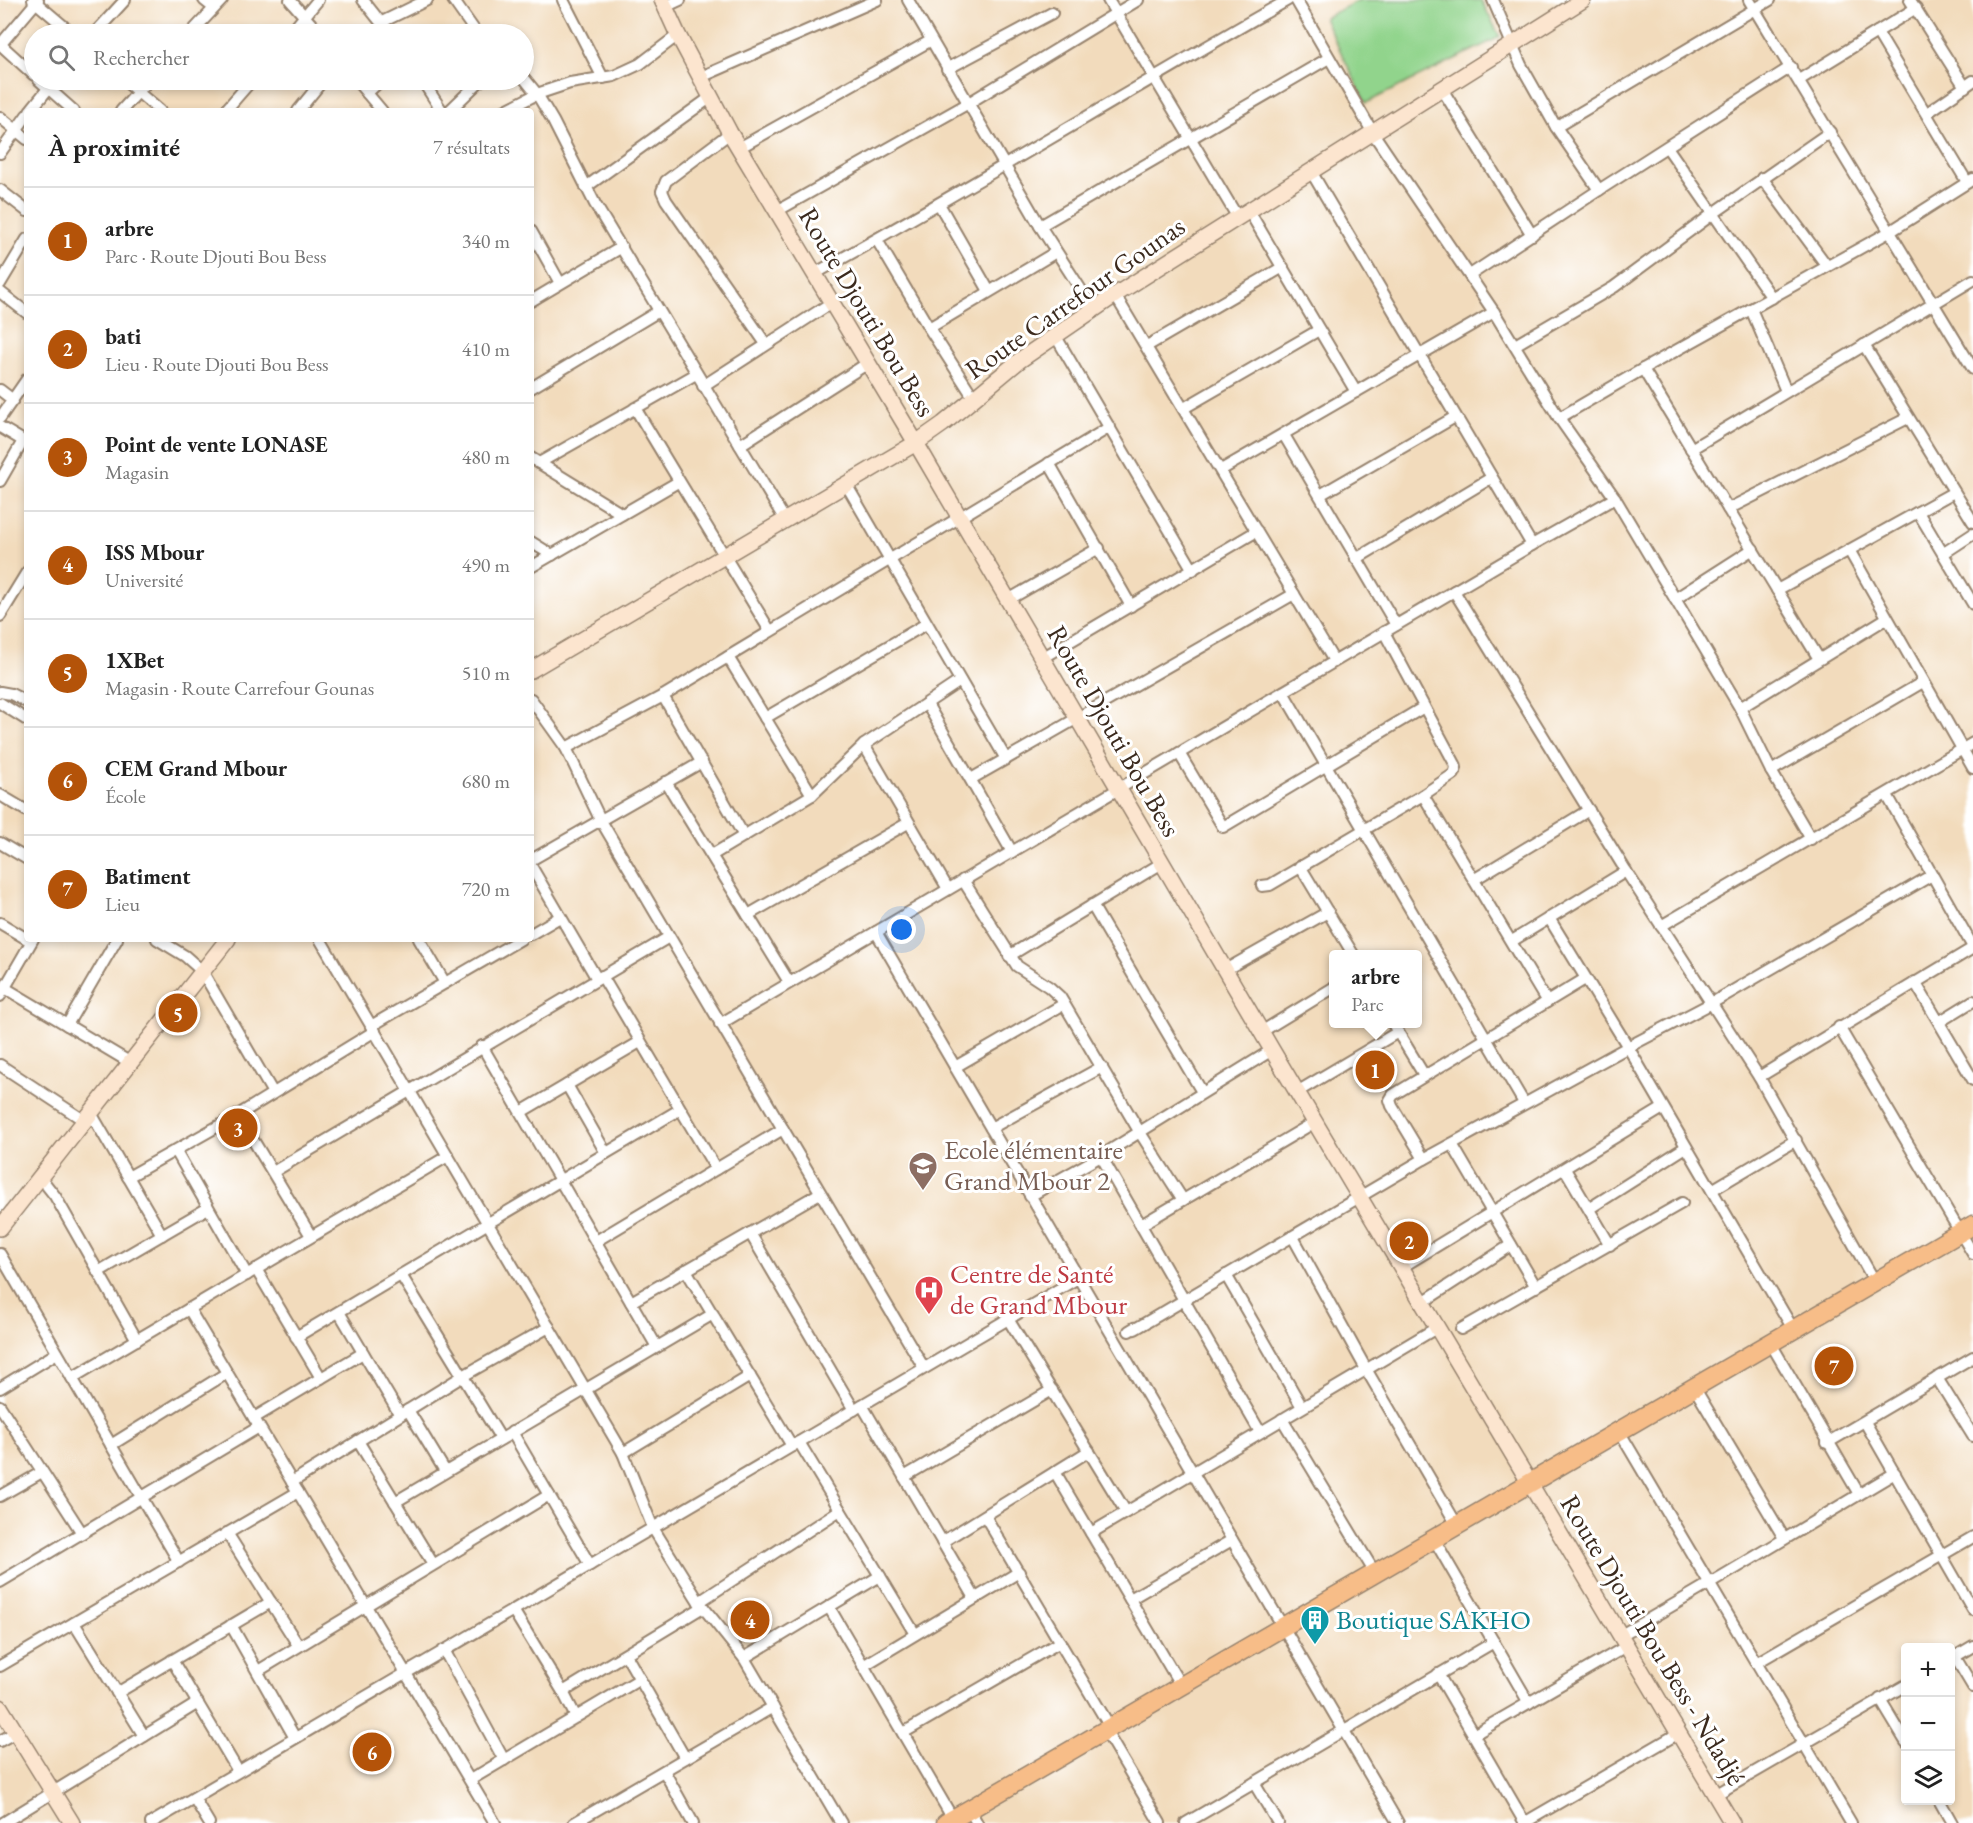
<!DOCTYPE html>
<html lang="fr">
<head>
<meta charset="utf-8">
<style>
  body { margin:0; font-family:"EB Garamond",serif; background:#f6f6f6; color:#222 }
  .controls { position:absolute; right:18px; bottom:18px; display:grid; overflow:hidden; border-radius:6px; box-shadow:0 3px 9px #0003 }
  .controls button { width:54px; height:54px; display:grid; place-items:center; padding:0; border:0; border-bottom:2px solid #e0e0e0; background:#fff; color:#222; font:30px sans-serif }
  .you { position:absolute; left:902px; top:930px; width:21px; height:21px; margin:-15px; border:4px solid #fff; border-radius:50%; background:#1a73e8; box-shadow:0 0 0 9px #1a73e833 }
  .badge { display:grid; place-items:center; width:39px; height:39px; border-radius:50%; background:#b45309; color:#fff; font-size:20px; font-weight:700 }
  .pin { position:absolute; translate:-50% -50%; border:3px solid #fff; box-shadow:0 2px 6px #0006 }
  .popup { position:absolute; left:1329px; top:950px; width:93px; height:78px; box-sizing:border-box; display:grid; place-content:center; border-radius:6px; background:#fff; filter:drop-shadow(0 2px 4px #0005); font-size:20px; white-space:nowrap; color:#767676 }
  .popup b { font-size:22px; color:#222 }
  .popup::after { content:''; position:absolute; left:50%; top:100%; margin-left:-12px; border:12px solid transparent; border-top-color:#fff }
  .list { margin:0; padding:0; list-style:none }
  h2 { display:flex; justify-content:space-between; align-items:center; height:78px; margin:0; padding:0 24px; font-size:26px }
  h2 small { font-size:20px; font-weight:400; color:#767676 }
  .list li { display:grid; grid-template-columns:39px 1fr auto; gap:18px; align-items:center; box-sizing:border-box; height:108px; padding:0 24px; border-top:2px solid #e0e0e0 }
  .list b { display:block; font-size:22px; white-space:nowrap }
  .list p { margin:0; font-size:20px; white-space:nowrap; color:#767676 }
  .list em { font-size:20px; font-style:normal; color:#767676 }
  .icon { flex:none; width:33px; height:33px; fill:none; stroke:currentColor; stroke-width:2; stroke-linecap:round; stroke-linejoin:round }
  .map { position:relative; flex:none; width:1973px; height:1823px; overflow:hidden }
  .search { position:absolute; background:#fff; box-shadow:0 3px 9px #0003; left:24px; top:24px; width:510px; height:66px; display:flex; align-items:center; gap:15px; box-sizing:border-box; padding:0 21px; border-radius:33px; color:#767676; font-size:22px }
  .panel { position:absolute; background:#fff; box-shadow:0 3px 9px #0003; left:24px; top:108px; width:510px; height:834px; border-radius:6px }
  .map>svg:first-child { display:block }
  .green { fill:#91d48c; stroke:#667f55; stroke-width:1.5 }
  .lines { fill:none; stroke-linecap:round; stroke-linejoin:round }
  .minor-casing { stroke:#96826d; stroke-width:14 }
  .secondary-casing { stroke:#96826d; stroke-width:18 }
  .trunk-casing { stroke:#96826d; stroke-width:21 }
  .minor { stroke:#fff; stroke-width:10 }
  .secondary { stroke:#fce5cf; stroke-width:15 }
  .trunk { stroke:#f7bd88; stroke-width:18 }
  .labels { text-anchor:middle; stroke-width:6; stroke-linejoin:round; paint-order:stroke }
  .street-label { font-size:27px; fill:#3b2a1e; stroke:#fff }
  .education-label { font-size:27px; fill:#785e54; stroke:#fff; text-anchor:start }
  .health-label { font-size:27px; fill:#be3a42; stroke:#fff; text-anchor:start }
  .culture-label { font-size:27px; fill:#0d838f; stroke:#fff; text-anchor:start }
</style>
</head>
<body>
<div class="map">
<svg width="1973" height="1823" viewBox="0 0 1973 1823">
  <rect width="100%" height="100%" fill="#fff"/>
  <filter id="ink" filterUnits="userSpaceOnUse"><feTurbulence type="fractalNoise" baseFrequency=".0167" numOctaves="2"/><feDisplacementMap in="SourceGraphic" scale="12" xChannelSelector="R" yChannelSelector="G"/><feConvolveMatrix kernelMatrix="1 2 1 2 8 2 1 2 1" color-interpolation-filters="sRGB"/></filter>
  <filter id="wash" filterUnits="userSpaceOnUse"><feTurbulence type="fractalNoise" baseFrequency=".008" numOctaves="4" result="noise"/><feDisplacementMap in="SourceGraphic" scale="24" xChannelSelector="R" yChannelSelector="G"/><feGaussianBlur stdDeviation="1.35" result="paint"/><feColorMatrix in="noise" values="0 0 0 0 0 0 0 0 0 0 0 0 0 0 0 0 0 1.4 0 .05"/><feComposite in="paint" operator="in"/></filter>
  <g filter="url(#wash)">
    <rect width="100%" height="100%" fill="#f2dbbc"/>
    <polygon class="green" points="1359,0 1481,0 1500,37 1366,103 1324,18"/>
  </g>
  <g filter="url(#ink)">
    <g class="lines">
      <g class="minor-casing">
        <g id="minor">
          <polyline points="33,0 73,34"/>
          <polyline points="204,0 214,8"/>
          <polyline points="290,0 320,34"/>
          <polyline points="363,0 390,34"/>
          <polyline points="453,0 477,34"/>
          <polyline points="563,0 603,78"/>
          <polyline points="908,0 1040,226 1094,310"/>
          <polyline points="1108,0 1238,218"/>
          <polyline points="1296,0 1373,133 1494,312 1559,418 1615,498 1740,708 1771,771 1811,839"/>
          <polyline points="1493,0 1521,65 1556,127 1599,190"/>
          <polyline points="1749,0 1973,369"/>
          <polyline points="1910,0 1965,87"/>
          <polyline points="665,7 680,0"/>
          <polyline points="382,22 427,0"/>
          <polyline points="1877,32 1967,182"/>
          <polyline points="94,34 125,0"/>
          <polyline points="190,34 222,0"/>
          <polyline points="290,34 318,0"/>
          <polyline points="0,44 34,75"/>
          <polyline points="0,45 38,0"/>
          <polyline points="947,69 1052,13"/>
          <polyline points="701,77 877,0"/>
          <polyline points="524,78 537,94 553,121 595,204 785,520"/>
          <polyline points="39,80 74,111"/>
          <polyline points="124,80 160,111"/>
          <polyline points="356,80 382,111"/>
          <polyline points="422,80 442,111"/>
          <polyline points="1799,80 1916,8"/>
          <polyline points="1442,89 1532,235"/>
          <polyline points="367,93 381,80"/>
          <polyline points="30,111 55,80"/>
          <polyline points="121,111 149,80"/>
          <polyline points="225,111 252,80"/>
          <polyline points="298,111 323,80"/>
          <polyline points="449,111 481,80"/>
          <polyline points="504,111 537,94 570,83 614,76 640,64 678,35"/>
          <polyline points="1927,113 1973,81"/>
          <polyline points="0,117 27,139"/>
          <polyline points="1556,127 1770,0"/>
          <polyline points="730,133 666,181 662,191 666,200 766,344"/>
          <polyline points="1667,147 1772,298"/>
          <polyline points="739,148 930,41"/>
          <polyline points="0,153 27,115"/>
          <polyline points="1312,173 1532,545"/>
          <polyline points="1762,178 1827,266"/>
          <polyline points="586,187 711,97"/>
          <polyline points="0,190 27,211"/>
          <polyline points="939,204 989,291"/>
          <polyline points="777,211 967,104 1138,0"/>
          <polyline points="1249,211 1356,392"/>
          <polyline points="1040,226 1329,58"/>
          <polyline points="531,231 560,283"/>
          <polyline points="877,240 929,328 974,398"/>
          <path d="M814 274C974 186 1129 90 1288 0"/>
          <polyline points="1470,275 1599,190 1791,67"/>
          <polyline points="0,284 27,239"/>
          <polyline points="0,292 27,313"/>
          <polyline points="1115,295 1334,661"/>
          <polyline points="531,301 622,247"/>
          <polyline points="1751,309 1786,391"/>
          <polyline points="929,328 1056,252"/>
          <polyline points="1055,335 1193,570"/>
          <polyline points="1515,345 1614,287 1714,213 1830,132"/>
          <polyline points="1864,345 1973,522"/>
          <polyline points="1147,346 1283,267"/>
          <polyline points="1643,369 1819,659"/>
          <polyline points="703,386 831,303"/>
          <polyline points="531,388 659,311"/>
          <polyline points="0,390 13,400"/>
          <polyline points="635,408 770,631"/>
          <polyline points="1184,408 1319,330"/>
          <polyline points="0,418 27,379"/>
          <polyline points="1559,418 1643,369 1891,231 1973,179"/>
          <polyline points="0,427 27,443"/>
          <polyline points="1284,435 1396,625"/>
          <polyline points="740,445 868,363"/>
          <polyline points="1691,449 1973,280"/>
          <polyline points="531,458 622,514"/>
          <polyline points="539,463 696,374"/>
          <polyline points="1049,463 1131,606"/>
          <polyline points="1221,470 1494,312"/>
          <polyline points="0,481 23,441"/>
          <polyline points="846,484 1006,759"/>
          <polyline points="1320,495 1455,417"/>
          <polyline points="1728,509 1908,418"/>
          <polyline points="1918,512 1973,604"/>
          <polyline points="531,542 552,555"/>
          <polyline points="1849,550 1973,768"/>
          <polyline points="1944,553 1973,534"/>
          <polyline points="1356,559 1491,478"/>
          <polyline points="531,567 678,482"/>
          <polyline points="1777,590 1954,492"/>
          <polyline points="1454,591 1626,871 1759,1077 1875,1282"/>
          <polyline points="1675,599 1753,549"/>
          <polyline points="1008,600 1099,548"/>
          <polyline points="0,616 27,572"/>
          <polyline points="728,657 812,795"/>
          <polyline points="1042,658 1257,531"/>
          <polyline points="0,692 11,694 27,702"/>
          <polyline points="1283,692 1524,1103"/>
          <polyline points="663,696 744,836"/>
          <polyline points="531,699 566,748 600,819 924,1368"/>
          <polyline points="0,703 27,720"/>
          <polyline points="927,704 1012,852"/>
          <polyline points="1740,708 1887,618"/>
          <polyline points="765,718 926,624"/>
          <polyline points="864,745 948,889"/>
          <polyline points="566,748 663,696 1110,427"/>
          <polyline points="1179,753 1223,827 1424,707"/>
          <polyline points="1771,771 1923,682"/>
          <polyline points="971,779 1294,594"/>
          <polyline points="666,782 789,982"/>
          <polyline points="0,795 27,811"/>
          <polyline points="1423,795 1547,1002"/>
          <polyline points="1887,795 1973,947"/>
          <polyline points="0,843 27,859"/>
          <polyline points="712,855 812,795 864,745 960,681"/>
          <polyline points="531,860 702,762"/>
          <polyline points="531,866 597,979"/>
          <polyline points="1300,866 1353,954"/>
          <polyline points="1475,879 1589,810"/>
          <polyline points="963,880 1017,966 1049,987 1060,997 1139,1131 1183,1200"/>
          <polyline points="1262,886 1270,885 1423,795 1454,774 1456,768 1455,764 1384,632"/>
          <polyline points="1092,905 1202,1092"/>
          <polyline points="748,915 908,823"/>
          <polyline points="1549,918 1628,1047 1793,1329"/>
          <polyline points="0,923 27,939"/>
          <polyline points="1661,926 1973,743"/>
          <polyline points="876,932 1398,1823"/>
          <polyline points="531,934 560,917"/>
          <polyline points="157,939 185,956 202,971 273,1093"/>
          <polyline points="320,939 623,1453 653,1528 699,1602 744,1658 841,1823"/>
          <polyline points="419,939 445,983"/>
          <polyline points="1512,941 1626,871"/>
          <polyline points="1009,956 1162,863"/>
          <polyline points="1225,970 1328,912"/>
          <polyline points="602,976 716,1169"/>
          <polyline points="1915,982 1973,1080"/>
          <polyline points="5,988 131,1063"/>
          <polyline points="0,996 33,939"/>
          <polyline points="1939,1022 1973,1001"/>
          <polyline points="720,1024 1532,545 1615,498"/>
          <polyline points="1393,1024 1424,1075"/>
          <polyline points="67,1025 117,939"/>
          <polyline points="371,1026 521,939"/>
          <polyline points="1839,1027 1973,1254"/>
          <polyline points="1261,1032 1333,988"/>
          <polyline points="482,1046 657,1347"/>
          <polyline points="0,1065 85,1121"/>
          <polyline points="955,1067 1064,1004"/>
          <polyline points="1759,1077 1973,948"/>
          <polyline points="567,1085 606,1153"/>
          <polyline points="1297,1092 1398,1032"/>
          <polyline points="521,1112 640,1042"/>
          <polyline points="91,1113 162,1235"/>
          <polyline points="238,1115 311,1236"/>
          <polyline points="991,1128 1102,1067"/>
          <polyline points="1452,1144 1536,1287"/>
          <polyline points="176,1151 247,1275"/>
          <polyline points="1101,1156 1260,1432"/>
          <polyline points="1424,1159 1392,1106 1390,1100 1393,1095 1585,979"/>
          <polyline points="1565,1169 1610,1245"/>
          <polyline points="273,1172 669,937"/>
          <polyline points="40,1177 55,1196 137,1340"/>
          <polyline points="128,1177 238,1115 375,1031"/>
          <polyline points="1712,1190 1796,1140"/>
          <polyline points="1030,1196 1101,1156 1272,1050"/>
          <polyline points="1590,1208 1686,1147"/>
          <polyline points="1141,1225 1315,1122"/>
          <polyline points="750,1233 854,1410"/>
          <polyline points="1293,1237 1366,1369 1457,1525"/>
          <polyline points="596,1241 783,1129"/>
          <polyline points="0,1254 179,1562"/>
          <polyline points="1402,1267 1663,1108"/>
          <polyline points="256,1269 321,1378"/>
          <polyline points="686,1270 792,1446"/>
          <polyline points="98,1272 208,1208"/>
          <polyline points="401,1275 501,1439"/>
          <polyline points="1226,1275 1302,1407"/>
          <polyline points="631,1302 820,1193"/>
          <polyline points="1423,1302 1511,1245"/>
          <polyline points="189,1309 495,1823"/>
          <polyline points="339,1312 400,1415"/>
          <polyline points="1008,1319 1126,1512"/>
          <polyline points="1461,1329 1682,1203"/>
          <polyline points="1129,1331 1134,1328 1135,1329 1424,1159 1628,1047 1712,1003 1932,875"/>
          <polyline points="296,1337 679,1110"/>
          <polyline points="1770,1342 1859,1494"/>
          <polyline points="72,1378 448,1156"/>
          <polyline points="1937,1378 1973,1436"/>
          <polyline points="1694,1387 1784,1538"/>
          <polyline points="0,1388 57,1353"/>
          <polyline points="862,1405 975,1598"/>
          <polyline points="0,1406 82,1533"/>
          <polyline points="408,1410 445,1471"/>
          <polyline points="254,1418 363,1353"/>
          <polyline points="1282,1419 1375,1573"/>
          <polyline points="1865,1422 1973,1610"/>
          <polyline points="1619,1431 1851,1823"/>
          <polyline points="512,1432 590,1565"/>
          <polyline points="358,1441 433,1564"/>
          <polyline points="799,1442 915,1634"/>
          <polyline points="1827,1443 1973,1357"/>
          <polyline points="111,1445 227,1373"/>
          <polyline points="623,1453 750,1376"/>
          <polyline points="1055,1472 1181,1686"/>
          <polyline points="904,1477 1052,1390"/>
          <polyline points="292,1482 463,1376 549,1327"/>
          <polyline points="0,1496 42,1472"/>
          <polyline points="395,1502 713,1314"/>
          <polyline points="985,1516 1110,1727"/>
          <polyline points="227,1533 298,1645"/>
          <polyline points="1091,1533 1438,1327"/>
          <polyline points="1434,1539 1529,1703"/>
          <polyline points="942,1542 1089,1451"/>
          <polyline points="0,1582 259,1427"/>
          <polyline points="1130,1599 1232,1540"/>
          <polyline points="699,1602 840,1510"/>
          <polyline points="829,1607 953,1819"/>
          <polyline points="513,1610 563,1692 576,1717"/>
          <polyline points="74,1623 144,1736"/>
          <polyline points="231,1625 295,1738"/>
          <path d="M1621 1635C1713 1583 1804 1527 1895 1473"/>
          <polyline points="444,1650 504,1760"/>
          <polyline points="626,1655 685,1758"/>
          <polyline points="1955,1657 1973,1687"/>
          <polyline points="744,1658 880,1576"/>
          <polyline points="1951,1659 1973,1646"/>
          <polyline points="172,1660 238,1771"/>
          <polyline points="1756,1663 1973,1537"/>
          <polyline points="0,1666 298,1492"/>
          <polyline points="863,1666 1019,1572"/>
          <polyline points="258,1671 549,1495"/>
          <polyline points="1438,1674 1525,1823"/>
          <polyline points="563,1692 703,1607"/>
          <polyline points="117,1693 271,1602"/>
          <polyline points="1880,1699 1906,1742"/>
          <polyline points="1105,1730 1160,1823"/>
          <polyline points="903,1733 1060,1642"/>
          <polyline points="1473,1735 1627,1646"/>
          <polyline points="0,1741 16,1732"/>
          <polyline points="664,1771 693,1823"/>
          <polyline points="470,1780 640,1679"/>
          <polyline points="1254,1783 1278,1823"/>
          <polyline points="1715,1795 1906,1685"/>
          <polyline points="194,1798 209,1823"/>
          <polyline points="1939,1800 1952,1823"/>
          <polyline points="969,1809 977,1823"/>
          <polyline points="3,1823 198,1703"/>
          <polyline points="151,1823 1078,1278"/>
          <polyline points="574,1823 773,1707"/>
          <polyline points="1186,1823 1494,1642"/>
          <polyline points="1524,1823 1679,1733"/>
        </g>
      </g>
      <g class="secondary-casing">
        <g id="secondary">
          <polyline points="662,0 678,35 730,133 916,443 1272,1050 1732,1823"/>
          <polyline points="531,670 916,443 943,424 1020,360 1115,295 1583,0"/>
          <polyline points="0,1228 228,939"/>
          <polyline points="0,1707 72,1823"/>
        </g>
      </g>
      <g class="trunk-casing">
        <polyline id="trunk" points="946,1823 1973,1225"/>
      </g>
      <use href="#minor" class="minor"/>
      <use href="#secondary" class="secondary"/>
      <use href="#trunk" class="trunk"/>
    </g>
  </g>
  <defs>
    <g id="school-pin" transform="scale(1.5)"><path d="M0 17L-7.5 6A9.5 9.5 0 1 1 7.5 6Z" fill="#8d6e63" stroke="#fff"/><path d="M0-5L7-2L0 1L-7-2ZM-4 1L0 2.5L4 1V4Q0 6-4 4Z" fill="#fff"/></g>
    <g id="hospital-pin" transform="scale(1.5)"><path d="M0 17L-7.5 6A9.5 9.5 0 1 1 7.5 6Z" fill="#e0444e" stroke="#fff"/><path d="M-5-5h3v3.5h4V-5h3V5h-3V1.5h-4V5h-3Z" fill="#fff"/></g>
    <g id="building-pin" transform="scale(1.5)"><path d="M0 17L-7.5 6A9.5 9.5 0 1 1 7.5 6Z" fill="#0f9aa8" stroke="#fff"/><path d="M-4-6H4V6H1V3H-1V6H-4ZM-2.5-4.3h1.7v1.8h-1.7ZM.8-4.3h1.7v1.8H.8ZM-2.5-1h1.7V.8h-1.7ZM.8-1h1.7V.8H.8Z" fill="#fff"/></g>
  </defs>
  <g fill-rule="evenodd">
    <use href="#school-pin" x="923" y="1166"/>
    <use href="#hospital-pin" x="929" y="1290"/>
    <use href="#building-pin" x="1315" y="1620"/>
  </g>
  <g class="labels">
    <g class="street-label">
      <text transform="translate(1075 298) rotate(-35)" y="9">Route Carrefour Gounas</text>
      <text transform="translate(867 312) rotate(59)" y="9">Route Djouti Bou Bess</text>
      <text transform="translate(1114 731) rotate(60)" y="9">Route Djouti Bou Bess</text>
      <text transform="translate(1653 1640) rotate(59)" y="9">Route Djouti Bou Bess - Ndadjé</text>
    </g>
    <g class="education-label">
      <text x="944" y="1159">Ecole élémentaire<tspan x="944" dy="31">Grand Mbour 2</tspan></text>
    </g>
    <g class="health-label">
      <text x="950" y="1283">Centre de Santé<tspan x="950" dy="31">de Grand Mbour</tspan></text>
    </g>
    <g class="culture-label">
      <text x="1336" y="1629">Boutique SAKHO</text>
    </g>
  </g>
</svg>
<div class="controls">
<button>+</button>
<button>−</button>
<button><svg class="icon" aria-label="layers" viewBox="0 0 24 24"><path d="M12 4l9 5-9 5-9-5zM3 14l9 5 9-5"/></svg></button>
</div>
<div class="you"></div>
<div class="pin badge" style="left:1375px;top:1070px">1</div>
<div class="popup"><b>arbre</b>Parc</div>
<div class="pin badge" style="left:1409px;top:1241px">2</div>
<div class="pin badge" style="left:238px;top:1128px">3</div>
<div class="pin badge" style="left:750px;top:1620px">4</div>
<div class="pin badge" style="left:178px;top:1013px">5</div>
<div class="pin badge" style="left:372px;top:1752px">6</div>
<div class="pin badge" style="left:1834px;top:1366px">7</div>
<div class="search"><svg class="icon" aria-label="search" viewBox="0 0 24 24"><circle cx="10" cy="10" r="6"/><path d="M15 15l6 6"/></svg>Rechercher</div>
<section class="panel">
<h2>À proximité<small>7 résultats</small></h2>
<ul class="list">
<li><span class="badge">1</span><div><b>arbre</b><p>Parc · Route Djouti Bou Bess</p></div><em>340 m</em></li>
<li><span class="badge">2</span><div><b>bati</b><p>Lieu · Route Djouti Bou Bess</p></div><em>410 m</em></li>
<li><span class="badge">3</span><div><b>Point de vente LONASE</b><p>Magasin</p></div><em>480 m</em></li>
<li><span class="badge">4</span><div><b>ISS Mbour</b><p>Université</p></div><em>490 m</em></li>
<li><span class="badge">5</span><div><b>1XBet</b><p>Magasin · Route Carrefour Gounas</p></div><em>510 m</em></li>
<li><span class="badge">6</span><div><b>CEM Grand Mbour</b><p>École</p></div><em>680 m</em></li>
<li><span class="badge">7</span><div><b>Batiment</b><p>Lieu</p></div><em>720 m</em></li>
</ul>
</section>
</div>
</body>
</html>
